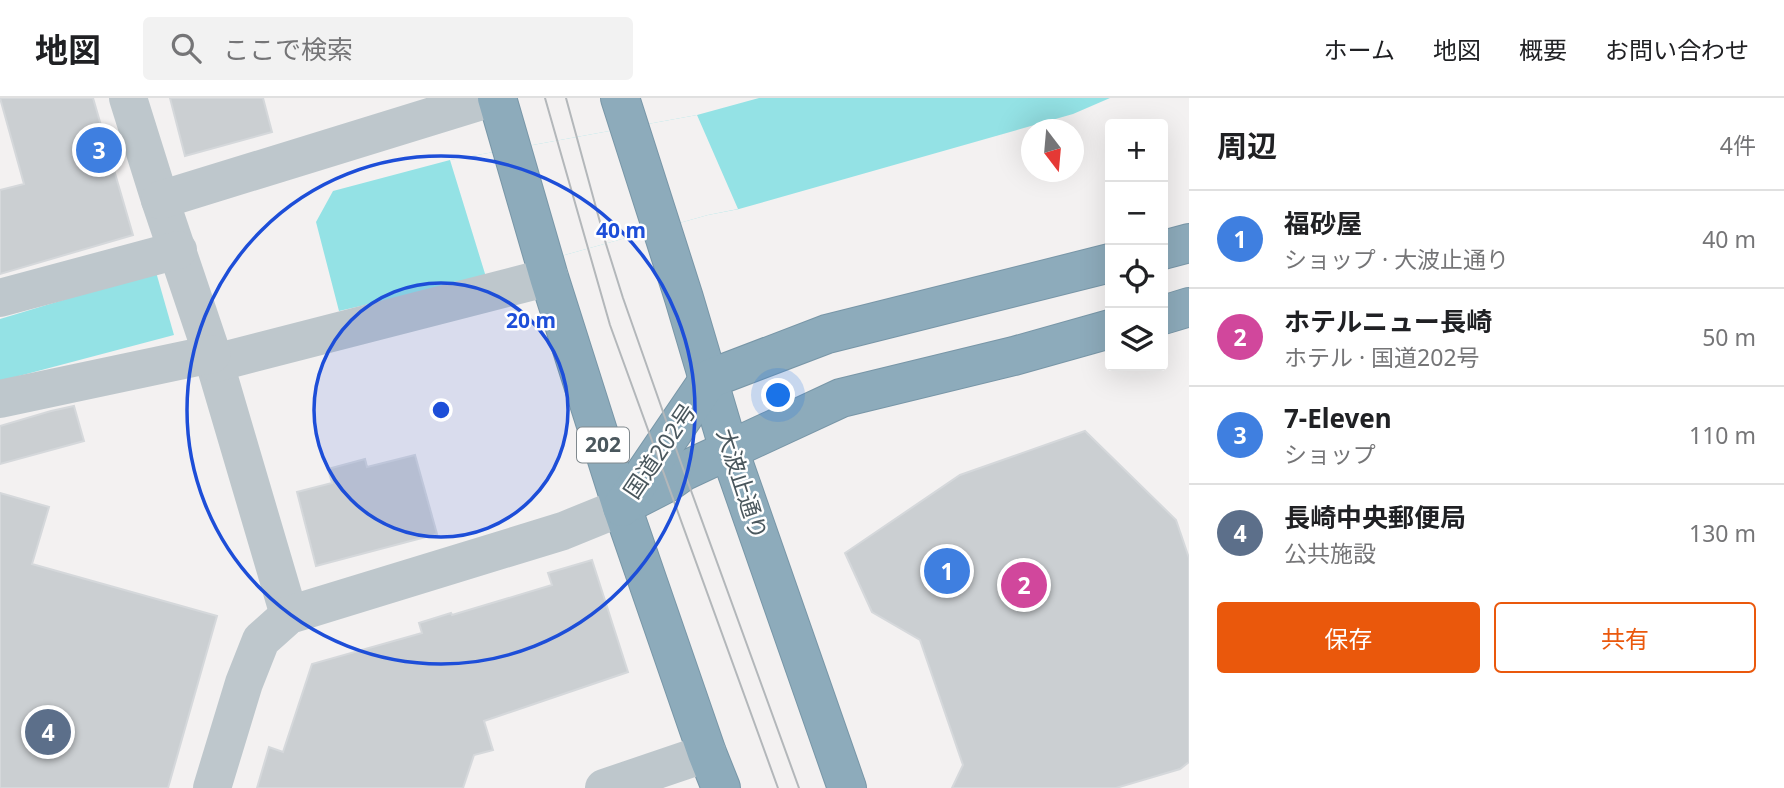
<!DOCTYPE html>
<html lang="ja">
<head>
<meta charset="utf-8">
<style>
  body { margin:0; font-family:"Noto Sans","Noto Sans JP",sans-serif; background:#f2f2f2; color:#202124 }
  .controls { position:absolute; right:21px; top:21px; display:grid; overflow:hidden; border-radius:7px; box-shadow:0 7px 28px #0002 }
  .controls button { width:63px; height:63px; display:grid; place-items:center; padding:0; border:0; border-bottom:2px solid #e0e0e0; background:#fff; color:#202124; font:35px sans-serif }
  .compass { position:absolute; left:1021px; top:21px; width:63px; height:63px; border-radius:50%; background:#fff; box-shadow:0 7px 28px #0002; rotate:164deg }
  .you { position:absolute; left:779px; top:298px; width:24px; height:24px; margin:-18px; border:5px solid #fff; border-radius:50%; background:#1a73e8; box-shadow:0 0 0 10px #1a73e833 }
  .badge { display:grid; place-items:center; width:46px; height:46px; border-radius:50%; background:#ea580c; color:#fff; font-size:23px; font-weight:700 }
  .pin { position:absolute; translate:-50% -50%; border:4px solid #fff; box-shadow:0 2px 7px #0006 }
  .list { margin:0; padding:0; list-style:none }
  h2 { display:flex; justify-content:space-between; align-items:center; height:91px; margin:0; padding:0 28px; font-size:30px }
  h2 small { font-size:23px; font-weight:400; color:#757577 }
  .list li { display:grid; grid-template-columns:46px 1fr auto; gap:21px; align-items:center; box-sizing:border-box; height:98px; padding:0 28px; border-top:2px solid #e0e0e0 }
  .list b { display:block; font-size:26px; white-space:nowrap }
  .list p { margin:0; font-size:23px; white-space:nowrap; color:#757577 }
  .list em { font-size:23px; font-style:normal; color:#757577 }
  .actions { display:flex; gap:14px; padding:21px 28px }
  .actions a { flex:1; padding:16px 0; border:2px solid #ea580c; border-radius:7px; text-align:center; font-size:24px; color:#ea580c }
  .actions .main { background:#ea580c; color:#fff }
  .icon { flex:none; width:38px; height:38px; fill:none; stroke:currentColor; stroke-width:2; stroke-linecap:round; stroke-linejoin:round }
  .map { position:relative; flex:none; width:1189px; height:690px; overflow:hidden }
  header { display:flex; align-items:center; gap:42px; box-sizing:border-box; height:98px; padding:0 35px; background:#fff; border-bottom:2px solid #e0e0e0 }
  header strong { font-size:33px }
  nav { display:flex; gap:38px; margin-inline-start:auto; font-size:24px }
  .search { width:490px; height:63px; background:#f2f2f2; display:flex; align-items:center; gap:18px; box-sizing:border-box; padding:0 24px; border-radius:7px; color:#757577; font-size:26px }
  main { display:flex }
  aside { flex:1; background:#fff }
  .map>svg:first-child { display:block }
  .water { fill:#94e2e5 }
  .pier { fill:#f3f1f1 }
  .building { fill:#cbcfd2; stroke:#d5d8db; stroke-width:2 }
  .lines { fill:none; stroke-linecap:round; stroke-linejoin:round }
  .highway-casing { stroke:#7896a7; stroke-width:40 }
  .minor { stroke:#bec7cc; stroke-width:38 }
  .highway { stroke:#8dabbb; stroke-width:38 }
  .tram { stroke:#b3b7ba; stroke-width:2 }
  .ring { fill:none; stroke:#1d4ed8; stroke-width:3.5 }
  .labels { text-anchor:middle; stroke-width:5; stroke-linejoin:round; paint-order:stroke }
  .shield { fill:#fff; stroke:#80898e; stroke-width:2 }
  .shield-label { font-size:21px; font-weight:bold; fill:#4a575d }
  .street-label { font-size:23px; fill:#4a575d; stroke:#fff }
  .centre { fill:#1d4ed8; stroke:#fff; stroke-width:3.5 }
  .ring-label { font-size:21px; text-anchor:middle; font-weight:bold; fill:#1d4ed8; stroke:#fff; stroke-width:5; stroke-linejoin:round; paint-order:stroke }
</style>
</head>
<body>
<header>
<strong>地図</strong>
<div class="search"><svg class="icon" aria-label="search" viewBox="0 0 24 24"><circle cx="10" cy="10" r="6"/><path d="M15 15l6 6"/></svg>ここで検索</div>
<nav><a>ホーム</a><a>地図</a><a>概要</a><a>お問い合わせ</a></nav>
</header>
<main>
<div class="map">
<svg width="1189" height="690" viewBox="0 0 1189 690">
  <rect width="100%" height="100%" fill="#f3f1f1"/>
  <g class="water">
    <polygon points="759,0 1110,0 1073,16 739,111 708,117 486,179 339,213 316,124 333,93 450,62 697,17"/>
    <polygon points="156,174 174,237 0,283 0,221"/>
  </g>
  <polygon class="pier" points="697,17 738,111 708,117 486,179 450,62"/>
  <g class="building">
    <polygon points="0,0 93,0 133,137 0,176 0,92 24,86"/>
    <polygon points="170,0 263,0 272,34 185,58"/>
    <polygon points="74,308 84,343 0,366 0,328 51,313"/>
    <polygon points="1085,333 1176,422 1189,460 1189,664 1180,671 1116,690 952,690 963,667 920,542 872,514 845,455 960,377"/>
    <polygon points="415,357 437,436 316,468 297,394 332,385 328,371 365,361 367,369"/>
    <polygon points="0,395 49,409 32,466 217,518 168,690 0,690"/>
    <polygon points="592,462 628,574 484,623 493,652 474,657 463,690 257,690 269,649 283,654 312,566 422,535 419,525 451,515 452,517 552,487 548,475"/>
  </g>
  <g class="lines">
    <g class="highway-casing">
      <g id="highway">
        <polyline points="497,0 549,179 622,409 707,655 721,690"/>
        <polyline points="620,0 684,200 729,352 847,690"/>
        <polyline points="1163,152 1189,145"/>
        <polyline points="1163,217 1189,209"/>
        <polyline points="630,404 667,385 684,373 841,300 1014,258 1110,231"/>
        <polyline points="622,409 709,281 827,236 1110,165"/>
      </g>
    </g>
    <g class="minor">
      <polyline points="128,0 160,102 212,256 289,517"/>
      <polyline points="160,102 491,0"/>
      <polyline points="0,200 178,152"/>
      <polyline points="215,265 549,179"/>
      <polyline points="0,301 212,256"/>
      <polyline points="212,690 244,585 261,542 289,517 563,433 622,409"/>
      <polyline points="604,690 707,655"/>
    </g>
    <use href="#highway" class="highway"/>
    <g class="tram">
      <polyline points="545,0 610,227 778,690"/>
      <polyline points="566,0 606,146 623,200 681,365 799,690"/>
    </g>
  </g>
  <circle cx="441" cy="312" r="127" fill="#1d4ed8" fill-opacity=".12"/>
  <g class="ring">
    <circle cx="441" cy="312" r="127"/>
    <circle cx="441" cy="312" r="254"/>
  </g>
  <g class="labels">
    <rect class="shield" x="577" y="329.5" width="52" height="35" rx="5"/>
    <g class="shield-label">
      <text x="603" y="354">202</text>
    </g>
    <g class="street-label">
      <text transform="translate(660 353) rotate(-56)" y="8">国道202号</text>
      <text transform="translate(742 386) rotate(72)" y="8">大波止通り</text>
    </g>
  </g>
  <circle cx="441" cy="312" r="10" class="centre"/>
  <g class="ring-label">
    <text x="621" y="140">40 m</text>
    <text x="531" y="230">20 m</text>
  </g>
</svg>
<div class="controls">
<button>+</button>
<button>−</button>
<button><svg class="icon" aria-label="locate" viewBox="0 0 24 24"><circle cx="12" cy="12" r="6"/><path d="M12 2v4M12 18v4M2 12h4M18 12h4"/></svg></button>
<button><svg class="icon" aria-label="layers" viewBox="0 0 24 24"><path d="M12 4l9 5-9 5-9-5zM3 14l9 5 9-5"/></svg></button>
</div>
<svg class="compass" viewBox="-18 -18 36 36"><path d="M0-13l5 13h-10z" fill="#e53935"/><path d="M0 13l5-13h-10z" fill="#757577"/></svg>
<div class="you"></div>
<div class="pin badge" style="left:947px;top:473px;background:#3f7fe0">1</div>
<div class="pin badge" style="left:1024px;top:487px;background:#d1479c">2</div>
<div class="pin badge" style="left:99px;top:52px;background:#3f7fe0">3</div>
<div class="pin badge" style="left:48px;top:634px;background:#5c6f8a">4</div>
</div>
<aside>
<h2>周辺<small>4件</small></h2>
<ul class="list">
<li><span class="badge" style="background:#3f7fe0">1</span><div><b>福砂屋</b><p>ショップ · 大波止通り</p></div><em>40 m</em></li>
<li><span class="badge" style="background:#d1479c">2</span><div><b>ホテルニュー長崎</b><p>ホテル · 国道202号</p></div><em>50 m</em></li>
<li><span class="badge" style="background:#3f7fe0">3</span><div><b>7-Eleven</b><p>ショップ</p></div><em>110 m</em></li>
<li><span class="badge" style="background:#5c6f8a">4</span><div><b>長崎中央郵便局</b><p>公共施設</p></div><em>130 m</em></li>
</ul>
<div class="actions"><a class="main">保存</a><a>共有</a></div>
</aside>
</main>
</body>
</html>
